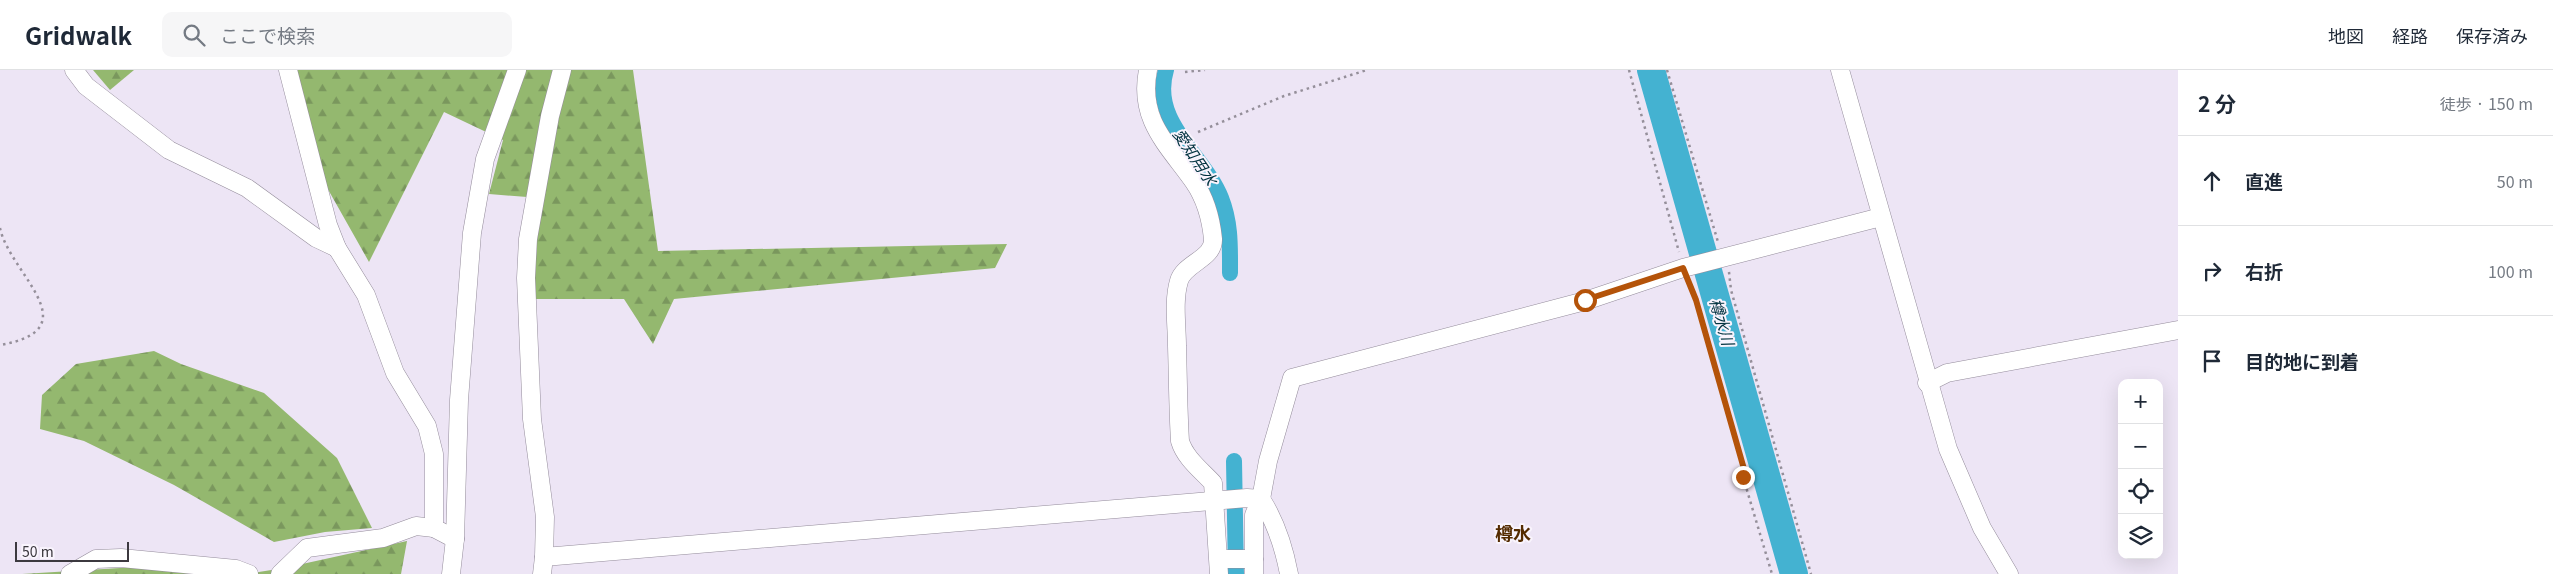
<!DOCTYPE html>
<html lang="ja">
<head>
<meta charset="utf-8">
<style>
  body { margin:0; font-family:Georgia,"Noto Sans JP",serif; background:#f6f6f7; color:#1f2937 }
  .controls { position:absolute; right:15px; bottom:15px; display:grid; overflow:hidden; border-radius:10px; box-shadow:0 5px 20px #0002 }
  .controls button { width:45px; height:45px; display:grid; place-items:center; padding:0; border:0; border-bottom:1px solid #e0e1e3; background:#fff; color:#1f2937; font:25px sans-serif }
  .scale { position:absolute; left:15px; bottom:12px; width:114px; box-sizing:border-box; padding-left:5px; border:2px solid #3c393f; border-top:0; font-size:14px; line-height:18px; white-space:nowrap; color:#3c393f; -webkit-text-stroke:4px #f9f4fd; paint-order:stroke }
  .stop { position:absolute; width:15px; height:15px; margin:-11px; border:4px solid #b45309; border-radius:50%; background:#fff }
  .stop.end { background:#b45309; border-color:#fff; box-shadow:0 1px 5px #0008 }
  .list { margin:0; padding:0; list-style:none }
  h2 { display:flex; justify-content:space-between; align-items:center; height:65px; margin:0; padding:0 20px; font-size:21px }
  h2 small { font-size:16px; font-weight:400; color:#747a83 }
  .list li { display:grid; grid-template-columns:32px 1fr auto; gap:15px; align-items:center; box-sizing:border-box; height:90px; padding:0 20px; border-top:1px solid #e0e1e3 }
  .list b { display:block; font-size:19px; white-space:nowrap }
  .list em { font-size:16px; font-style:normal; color:#747a83 }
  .icon { flex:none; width:28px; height:28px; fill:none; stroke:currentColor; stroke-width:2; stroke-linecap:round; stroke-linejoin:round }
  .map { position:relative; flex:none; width:2178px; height:504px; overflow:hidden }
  header { display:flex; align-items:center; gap:30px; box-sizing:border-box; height:70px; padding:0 25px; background:#fff; border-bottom:1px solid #e0e1e3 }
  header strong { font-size:24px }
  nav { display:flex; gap:28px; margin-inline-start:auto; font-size:18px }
  .search { width:350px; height:45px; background:#f6f6f7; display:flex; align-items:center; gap:12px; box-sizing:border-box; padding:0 18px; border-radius:10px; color:#747a83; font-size:19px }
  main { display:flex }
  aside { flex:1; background:#fff }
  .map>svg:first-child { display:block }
  .forest { fill:url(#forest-firs) }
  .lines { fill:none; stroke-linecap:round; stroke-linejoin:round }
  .canal { stroke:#44b2d1; stroke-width:16 }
  .river { stroke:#44b2d1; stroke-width:28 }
  .minor-casing { stroke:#948c9b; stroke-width:19 }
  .path { stroke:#958f9a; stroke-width:2.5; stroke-dasharray:2.5 4; stroke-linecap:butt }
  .minor { stroke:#fff; stroke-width:18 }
  .route { stroke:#b45309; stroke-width:6 }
  .labels { text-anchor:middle; stroke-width:4; stroke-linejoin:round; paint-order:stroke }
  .water-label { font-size:16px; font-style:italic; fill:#00323f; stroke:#f9f4fd }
  .quarter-label { font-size:18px; font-weight:bold; fill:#542b00; stroke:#f9f4fd }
</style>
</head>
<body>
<header>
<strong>Gridwalk</strong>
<div class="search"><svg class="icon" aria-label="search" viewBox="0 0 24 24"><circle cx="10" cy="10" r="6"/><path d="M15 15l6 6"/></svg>ここで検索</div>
<nav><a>地図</a><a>経路</a><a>保存済み</a></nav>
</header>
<main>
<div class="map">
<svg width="2178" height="504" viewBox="0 0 2178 504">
  <defs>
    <pattern id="forest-firs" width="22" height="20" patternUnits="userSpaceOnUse" patternTransform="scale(1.25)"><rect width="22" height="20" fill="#94b86f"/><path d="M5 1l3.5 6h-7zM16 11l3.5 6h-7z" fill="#7a975d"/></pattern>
  </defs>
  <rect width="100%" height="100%" fill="#ede5f5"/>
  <g class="forest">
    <polygon points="93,0 134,0 110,20"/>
    <polygon points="294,0 633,0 658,181 1007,174 995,198 674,229 653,274 624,229 533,229 540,128 489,124 503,70 444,42 369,192 321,107"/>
    <polygon points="154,281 181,294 264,323 337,388 372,458 325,462 274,472 174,415 84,371 40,359 42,325 76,294"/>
    <polygon points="407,471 401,504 246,504 284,498"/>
    <polygon points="169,495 217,504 22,504"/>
  </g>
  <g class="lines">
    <g class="canal">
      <path d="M1166 0C1150 52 1204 85 1221 128 1231 153 1230 178 1230 203"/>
      <polyline points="1234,391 1236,504"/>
    </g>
    <polyline class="river" points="1651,0 1794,504"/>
    <g class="minor-casing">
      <g id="minor">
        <polyline points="74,0 86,16 169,80 247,118 316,168 337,178"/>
        <polyline points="288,0 328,155 337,178 366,225 395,303 427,356 434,384 434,458 455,469"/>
        <polyline points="562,0 550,46 528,169 526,208 532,349 545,447 544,487 1247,428 1261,429 1268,391 1292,308 1585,231 1683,198 1881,147"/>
        <path d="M1148 0C1138 50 1168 75 1194 112 1205 128 1211 149 1213 169 1214 189 1184 193 1179 211 1173 231 1177 256 1177 276 1178 308 1178 339 1180 371 1185 388 1201 400 1213 413L1219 504"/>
        <polyline points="1840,0 1948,379 1982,458 2009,504"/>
        <polyline points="1927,313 1947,303 2178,260"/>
        <path d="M1261 429C1276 452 1284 478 1289 504"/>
        <polyline points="1219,489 1254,489"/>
        <polyline points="70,504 96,489 121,488 236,499 249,504"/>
        <polyline points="280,504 307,478 383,468 416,456 434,458"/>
        <polyline points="451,504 455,469 459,330 472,163 485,89 517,0"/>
        <polyline points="542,504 544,487"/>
        <polyline points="1254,504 1254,445 1261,429"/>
      </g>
    </g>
    <g class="path">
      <polyline points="1629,0 1679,182"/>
      <polyline points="1667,0 1718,172"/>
      <polyline points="1185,2 1205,0"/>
      <polyline points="1198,62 1284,26 1367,0"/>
      <path d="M0 158C9 203 92 259 0 275"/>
      <polyline points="1729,202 1731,220 1811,504"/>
      <polyline points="1690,213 1744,399 1743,407 1772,504"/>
    </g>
    <use href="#minor" class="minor"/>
  </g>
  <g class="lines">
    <polyline class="route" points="1585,230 1683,198 1696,230 1744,399 1743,407"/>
  </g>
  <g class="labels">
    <g class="water-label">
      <text transform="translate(1195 87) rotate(56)" y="6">愛知用水</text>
      <text transform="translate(1722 252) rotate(74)" y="6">樽水川</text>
    </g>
    <g class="quarter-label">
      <text x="1513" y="470">樽水</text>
    </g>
  </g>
</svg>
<div class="controls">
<button>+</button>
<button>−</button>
<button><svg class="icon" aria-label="locate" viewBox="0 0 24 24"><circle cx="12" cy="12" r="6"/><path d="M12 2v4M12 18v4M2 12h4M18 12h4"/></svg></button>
<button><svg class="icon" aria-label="layers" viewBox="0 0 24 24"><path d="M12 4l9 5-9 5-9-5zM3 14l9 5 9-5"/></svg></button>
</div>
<div class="scale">50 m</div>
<div class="stop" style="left:1585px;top:230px"></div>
<div class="stop end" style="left:1743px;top:407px"></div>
</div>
<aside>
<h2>2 分<small>徒歩 · 150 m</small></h2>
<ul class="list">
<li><svg class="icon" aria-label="ahead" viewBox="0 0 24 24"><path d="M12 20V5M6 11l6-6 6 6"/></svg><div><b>直進</b></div><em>50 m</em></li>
<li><svg class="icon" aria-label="right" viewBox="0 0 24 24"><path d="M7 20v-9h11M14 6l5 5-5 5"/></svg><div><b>右折</b></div><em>100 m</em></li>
<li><svg class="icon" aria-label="arrive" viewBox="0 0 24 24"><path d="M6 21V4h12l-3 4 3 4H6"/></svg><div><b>目的地に到着</b></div></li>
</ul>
</aside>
</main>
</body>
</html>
